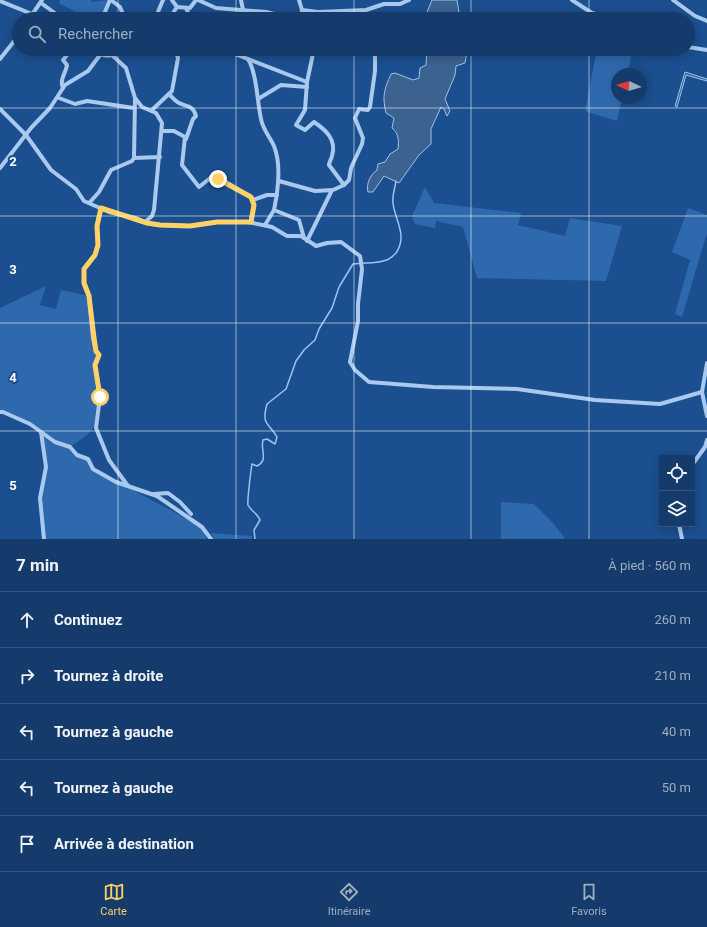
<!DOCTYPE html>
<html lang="fr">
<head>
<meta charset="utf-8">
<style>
  body { margin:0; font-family:Roboto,sans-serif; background:#214673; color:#f1f3f6 }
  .controls { position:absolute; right:12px; bottom:12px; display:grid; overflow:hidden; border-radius:0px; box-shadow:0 2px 10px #0003 }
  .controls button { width:36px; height:36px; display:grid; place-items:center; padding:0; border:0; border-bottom:1px solid #33557e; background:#143b6b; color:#f1f3f6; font:20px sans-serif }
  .compass { position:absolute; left:611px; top:68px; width:36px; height:36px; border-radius:50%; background:#143b6b; box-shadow:0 2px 10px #0003; rotate:274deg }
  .stop { position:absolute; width:12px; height:12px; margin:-9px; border:3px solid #ffd166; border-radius:50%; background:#fff }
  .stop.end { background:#ffd166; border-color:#fff; box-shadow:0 1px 4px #0008 }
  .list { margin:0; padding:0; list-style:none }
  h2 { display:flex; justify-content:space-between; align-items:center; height:52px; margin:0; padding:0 16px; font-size:17px }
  h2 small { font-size:13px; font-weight:400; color:#9dadc1 }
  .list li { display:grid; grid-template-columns:26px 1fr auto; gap:12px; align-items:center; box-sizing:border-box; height:56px; padding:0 16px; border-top:1px solid #33557e }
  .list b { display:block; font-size:15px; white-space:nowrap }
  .list em { font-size:13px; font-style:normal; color:#9dadc1 }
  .icon { flex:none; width:22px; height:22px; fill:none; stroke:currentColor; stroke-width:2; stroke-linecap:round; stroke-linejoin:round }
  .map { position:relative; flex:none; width:707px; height:539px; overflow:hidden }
  .search { position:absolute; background:#143b6b; box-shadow:0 2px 10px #0003; left:12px; right:12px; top:12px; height:44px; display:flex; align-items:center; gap:10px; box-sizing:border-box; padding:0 14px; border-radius:22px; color:#9dadc1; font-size:15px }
  .sheet { height:332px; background:#143b6b }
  nav { display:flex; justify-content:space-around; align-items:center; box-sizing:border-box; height:56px; border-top:1px solid #33557e; background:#143b6b; font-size:11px; color:#9dadc1 }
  nav a { display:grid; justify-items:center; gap:2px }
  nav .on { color:#ffd166 }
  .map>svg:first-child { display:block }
  .green { fill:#2e69ad }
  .water { fill:#3c6290; stroke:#9cc4f0 }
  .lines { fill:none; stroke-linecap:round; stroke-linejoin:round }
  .stream { stroke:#9cc4f0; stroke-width:1.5 }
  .street { stroke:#a9c9ee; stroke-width:4 }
  .route { stroke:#ffd166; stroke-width:5 }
  .grid { fill:none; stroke:#fff; stroke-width:1; stroke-opacity:0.55 }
  .grid-label { font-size:13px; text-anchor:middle; font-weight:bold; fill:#fff; stroke:#1b4f8f; stroke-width:4; stroke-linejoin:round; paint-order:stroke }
</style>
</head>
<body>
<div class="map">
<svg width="707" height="539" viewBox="0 0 707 539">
  <rect width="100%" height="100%" fill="#1b4f8f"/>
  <g class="green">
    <polygon points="60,0 91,0 92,2 108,0 101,19 89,19 59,3"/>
    <polygon points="597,49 633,49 627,74 617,74 617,98 622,98 617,121 585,111"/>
    <polygon points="425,187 434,203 521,213 518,225 565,236 570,218 622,226 606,281 477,278 463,227 436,221 435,228 415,224 412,216"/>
    <polygon points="688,208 707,215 707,233 682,317 675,314 690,260 672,252"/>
    <polygon points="46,286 40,305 56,309 61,290 89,296 93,338 99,355 95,365 99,386 96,425 87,435 70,447 77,455 88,459 93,469 202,527 207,539 44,539 40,498 45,475 41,432 30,424 0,412 0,308"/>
    <polygon points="501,502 534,504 554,524 565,539 501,539"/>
    <polygon points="211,533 252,536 252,539 214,539"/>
  </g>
  <g class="water">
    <polygon points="432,0 457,0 460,19 424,19"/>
    <path d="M427 49H465L467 52 465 63 456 66 455 75 445 99 450 111 447 116 444 109 441 107 431 129V144L419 155 399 183 384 176 373 192H368C366 184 370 175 377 170L378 164 385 162 390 154 398 149C399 141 399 134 392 128L394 118 386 113C382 96 384 90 391 74L395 73 413 80 419 78 420 68 426 65Z"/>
    <polygon points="685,72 707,79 707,81 686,75 677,107 675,106"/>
  </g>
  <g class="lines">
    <path class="stream" d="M255 539 254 530 260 520C258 514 251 511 248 505 247 501 251 470 252 464L257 466C269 460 260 450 263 440L267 439 275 444 277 437C269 422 261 426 267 404L286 389 296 361 304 350 315 340 319 329 332 308 339 287 353 264C363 262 374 264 383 261 389 260 392 257 396 253 408 235 395 221 393 203 392 195 395 188 396 181"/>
    <g class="street">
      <polyline points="111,0 120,7 123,14 139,19"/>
      <polyline points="172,0 177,7"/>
      <polyline points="198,0 216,8 266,12 294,19 301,17 302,10 318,12 366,10 384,4 400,4 409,0"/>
      <polyline points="299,0 302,10"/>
      <polyline points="572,0 592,13 614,19"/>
      <polyline points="673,0 695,16 707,21"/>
      <polyline points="0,1 32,14"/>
      <polyline points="41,3 63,19"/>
      <polyline points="177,7 190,8 196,0"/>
      <polyline points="186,8 191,19"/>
      <polyline points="29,19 42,0"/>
      <polyline points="102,19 110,0"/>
      <polyline points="155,19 163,0"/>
      <polyline points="169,19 177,7"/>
      <polyline points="239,19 243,10 241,0"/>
      <polyline points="317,19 318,12"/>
      <polyline points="688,47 707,50"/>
      <path d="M94 49C105 60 115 55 128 49"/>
      <polyline points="222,49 307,82"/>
      <path d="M314 49 307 82 305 110 296 125 305 130 314 122C326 130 337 140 332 156 331 160 329 162 329 165L344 185"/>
      <polyline points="113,56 126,68 135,98 142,107 156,113 162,123 154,210 152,216 145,222"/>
      <polyline points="0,59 19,35"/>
      <path d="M248 59C257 74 257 101 261 119 263 130 270 137 274 146 282 166 278 191 274 210L299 220 304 238"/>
      <path d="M63 88C59 80 66 73 67 65L63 60 72 49"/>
      <path d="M169 94C172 97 175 101 179 103 187 107 193 105 196 116L193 119 186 139"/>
      <polyline points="59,98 75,104 87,101 134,108"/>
      <polyline points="258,99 281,85 307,87"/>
      <polyline points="0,109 26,135 51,170 76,189 84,201 109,212 136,218 147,223 160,225 190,226 217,222 248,222 272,227 287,236 301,236 316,246 327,243 341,242 360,256 362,269 358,304 358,321 350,362 355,370 369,382 433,387 517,389 595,400 660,404 702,392"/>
      <polyline points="152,110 172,91 178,58 175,49"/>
      <polyline points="162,131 174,131 185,137 182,165 199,187 214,175 251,197 254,205 251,222"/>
      <polyline points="134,158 160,157"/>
      <polyline points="0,168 31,128 50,108 65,85 88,71 100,55 99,49"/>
      <polyline points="279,181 315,191 333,190 344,185 349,180 351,168 362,144 363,138 355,118 359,109 368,110 370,107 375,71 375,49"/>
      <polyline points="253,200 267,195 277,195"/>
      <polyline points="90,202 99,192 111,170 132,161 134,158 135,99"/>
      <polyline points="101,208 97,226 98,245 95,255 84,269 84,283 89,296 93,338 96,351 99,355 95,365 100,397 96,428 109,460 128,486"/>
      <polyline points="265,225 274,210"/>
      <polyline points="307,241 332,190"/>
      <polyline points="707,363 702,392 707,416"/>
      <polyline points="0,412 3,412 30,424 55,442 70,447 77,455 88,459 93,469 116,482 157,496 202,527 211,539"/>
      <polyline points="41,432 46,467 40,498 44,539"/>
      <polyline points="692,465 705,447 707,440"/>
      <polyline points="154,494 168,493 180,502 191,514"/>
      <polyline points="679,524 682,539"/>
    </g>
  </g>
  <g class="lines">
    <polyline class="route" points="100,397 95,365 99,355 96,351 94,338 89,296 84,283 84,269 95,255 98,245 97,226 101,208 147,223 160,225 190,226 217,222 251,222 254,205 251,197 218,179"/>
  </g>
  <path class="grid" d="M118 0V19M236 0V19M354 0V19M471 0V19M589 0V19M118 49V539M236 49V539M354 49V539M471 49V539M589 49V539M0 108H707M0 216H707M0 323H707M0 431H707"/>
  <g class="grid-label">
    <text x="13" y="166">2</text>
    <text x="13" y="274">3</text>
    <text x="13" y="382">4</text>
    <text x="13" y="490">5</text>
  </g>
</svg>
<div class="controls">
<button><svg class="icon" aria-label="locate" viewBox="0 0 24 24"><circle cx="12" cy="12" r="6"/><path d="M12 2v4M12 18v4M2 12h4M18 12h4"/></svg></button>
<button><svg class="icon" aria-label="layers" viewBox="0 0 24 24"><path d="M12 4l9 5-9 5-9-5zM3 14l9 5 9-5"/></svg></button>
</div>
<svg class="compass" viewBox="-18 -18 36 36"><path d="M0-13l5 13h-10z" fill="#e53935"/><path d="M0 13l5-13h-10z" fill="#9dadc1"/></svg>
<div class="stop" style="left:100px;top:397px"></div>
<div class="stop end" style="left:218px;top:179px"></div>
<div class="search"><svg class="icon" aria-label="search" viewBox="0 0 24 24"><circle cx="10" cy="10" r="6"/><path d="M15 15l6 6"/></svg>Rechercher</div>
</div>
<section class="sheet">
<h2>7 min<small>À pied · 560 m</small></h2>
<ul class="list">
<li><svg class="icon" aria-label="ahead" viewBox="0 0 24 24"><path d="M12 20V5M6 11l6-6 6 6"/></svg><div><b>Continuez</b></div><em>260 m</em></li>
<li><svg class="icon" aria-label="right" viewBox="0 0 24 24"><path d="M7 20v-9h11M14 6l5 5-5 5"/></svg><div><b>Tournez à droite</b></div><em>210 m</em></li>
<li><svg class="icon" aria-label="left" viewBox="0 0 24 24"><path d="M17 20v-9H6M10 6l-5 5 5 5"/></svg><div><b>Tournez à gauche</b></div><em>40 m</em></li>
<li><svg class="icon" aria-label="left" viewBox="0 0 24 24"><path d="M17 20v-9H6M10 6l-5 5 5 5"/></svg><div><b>Tournez à gauche</b></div><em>50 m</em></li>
<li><svg class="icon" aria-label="arrive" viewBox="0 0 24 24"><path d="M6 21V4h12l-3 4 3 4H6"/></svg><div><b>Arrivée à destination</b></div></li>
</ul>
</section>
<nav>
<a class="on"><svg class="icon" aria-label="map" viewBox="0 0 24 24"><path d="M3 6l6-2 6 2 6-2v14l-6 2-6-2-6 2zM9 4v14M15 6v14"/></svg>Carte</a>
<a><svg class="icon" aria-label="directions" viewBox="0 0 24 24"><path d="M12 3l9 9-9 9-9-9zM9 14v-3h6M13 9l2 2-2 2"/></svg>Itinéraire</a>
<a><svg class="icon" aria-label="saved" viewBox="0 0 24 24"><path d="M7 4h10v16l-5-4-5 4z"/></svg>Favoris</a>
</nav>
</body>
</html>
